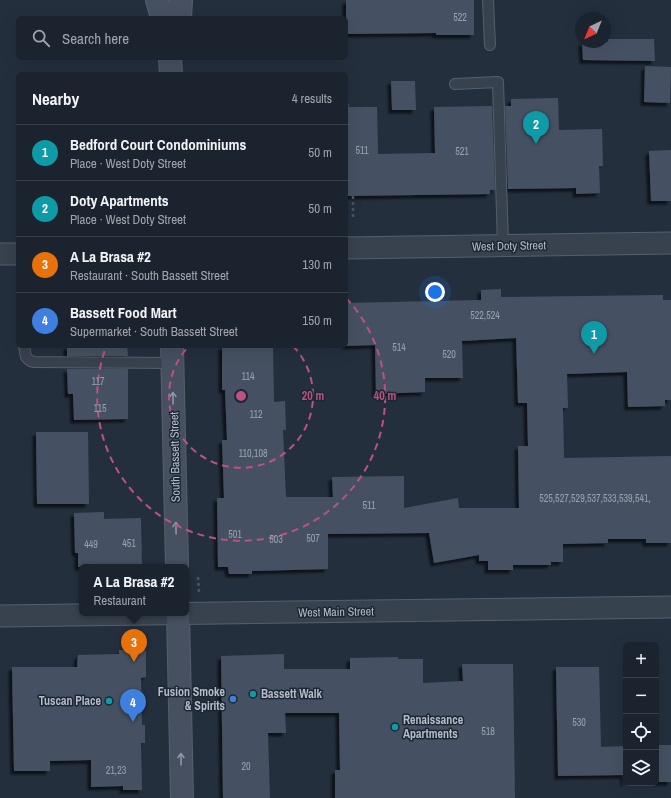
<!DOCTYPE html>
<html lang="en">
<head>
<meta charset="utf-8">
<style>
  body { margin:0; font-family:"Archivo Narrow",sans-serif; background:#242b36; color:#f1f3f6 }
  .controls { position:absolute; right:12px; bottom:12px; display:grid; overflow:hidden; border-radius:6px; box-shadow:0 4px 16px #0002 }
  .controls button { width:36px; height:36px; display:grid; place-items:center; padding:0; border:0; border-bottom:1px solid #39404a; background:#1b232e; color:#f1f3f6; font:20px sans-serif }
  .compass { position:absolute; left:575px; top:12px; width:36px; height:36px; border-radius:50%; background:#1b232e; box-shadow:0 4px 16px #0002; rotate:223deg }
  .you { position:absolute; left:435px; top:292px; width:14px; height:14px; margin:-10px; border:3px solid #fff; border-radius:50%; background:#1a73e8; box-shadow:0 0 0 6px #1a73e833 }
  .badge { display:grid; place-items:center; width:26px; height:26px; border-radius:50%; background:#8ab4f8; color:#fff; font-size:13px; font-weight:700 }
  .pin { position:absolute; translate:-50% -33px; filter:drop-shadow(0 1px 2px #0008) }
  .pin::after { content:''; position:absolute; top:21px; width:14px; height:12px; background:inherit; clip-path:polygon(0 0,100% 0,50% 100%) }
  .popup { position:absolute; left:79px; top:564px; width:110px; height:52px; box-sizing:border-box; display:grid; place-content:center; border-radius:6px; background:#1b232e; filter:drop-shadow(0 1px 3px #0005); font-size:13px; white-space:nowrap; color:#a0a4aa }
  .popup b { font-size:15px; color:#f1f3f6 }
  .popup::after { content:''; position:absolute; left:50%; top:100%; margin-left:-8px; border:8px solid transparent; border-top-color:#1b232e }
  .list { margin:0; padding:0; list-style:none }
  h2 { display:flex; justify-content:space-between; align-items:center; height:52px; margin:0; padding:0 16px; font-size:17px }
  h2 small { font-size:13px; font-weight:400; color:#a0a4aa }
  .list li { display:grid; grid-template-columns:26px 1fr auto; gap:12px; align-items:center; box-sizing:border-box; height:56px; padding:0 16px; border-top:1px solid #39404a }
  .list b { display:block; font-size:15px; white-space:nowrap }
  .list p { margin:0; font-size:13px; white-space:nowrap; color:#a0a4aa }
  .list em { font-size:13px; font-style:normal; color:#a0a4aa }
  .icon { flex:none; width:22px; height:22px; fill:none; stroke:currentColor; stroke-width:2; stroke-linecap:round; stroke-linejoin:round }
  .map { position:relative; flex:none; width:671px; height:798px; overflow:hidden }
  .search { position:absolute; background:#1b232e; box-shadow:0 4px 16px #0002; left:16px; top:16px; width:332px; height:44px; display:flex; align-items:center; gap:10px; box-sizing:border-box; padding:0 14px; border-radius:6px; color:#a0a4aa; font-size:15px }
  .panel { position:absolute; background:#1b232e; box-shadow:0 4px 16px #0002; left:16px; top:72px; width:332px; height:276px; border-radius:6px }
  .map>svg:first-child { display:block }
  .building { fill:#455162; filter:url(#shadow) }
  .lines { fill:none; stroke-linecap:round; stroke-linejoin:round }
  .lane-casing { stroke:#565f6c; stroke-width:12 }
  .street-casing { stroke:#565f6c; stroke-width:23 }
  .secondary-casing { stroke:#565f6c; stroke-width:24 }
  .path { stroke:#44595c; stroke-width:2.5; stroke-dasharray:3 3; stroke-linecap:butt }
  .lane { stroke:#38414e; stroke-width:10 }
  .street { stroke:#38414e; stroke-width:21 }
  .secondary { stroke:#465061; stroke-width:22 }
  .oneway { stroke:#8e96a5 }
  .ring { fill:none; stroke:#bd5182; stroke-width:2; stroke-dasharray:7 5 }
  .culture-dot { fill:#0f9aa8; stroke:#1d2633; stroke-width:1.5 }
  .shop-dot { fill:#3f7fe0; stroke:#1d2633; stroke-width:1.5 }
  .labels { text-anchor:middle; stroke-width:3; stroke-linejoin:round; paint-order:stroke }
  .number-label { font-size:10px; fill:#98a1af }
  .street-label { font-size:12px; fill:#b4bcc9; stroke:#1d2633 }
  .poi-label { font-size:12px; font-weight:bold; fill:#b4bcc9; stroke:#1d2633; text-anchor:end }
  .centre { fill:#bd5182; stroke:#1d2633; stroke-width:2 }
  .ring-label { font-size:12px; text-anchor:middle; font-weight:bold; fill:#bd5182; stroke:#1d2633; stroke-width:3; stroke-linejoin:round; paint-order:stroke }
</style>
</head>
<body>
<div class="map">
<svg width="671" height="798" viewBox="0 0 671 798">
  <defs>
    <filter id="shadow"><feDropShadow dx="-3.5" dy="3.5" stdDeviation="1" flood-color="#0009"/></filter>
  </defs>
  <rect width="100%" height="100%" fill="#242f3e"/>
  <g class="building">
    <polygon points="346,0 474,0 474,35 436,35 436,33 346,34"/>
    <polygon points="608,39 654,39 655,61 583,60 582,42 608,42"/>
    <polygon points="645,66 671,67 670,103 644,102"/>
    <polygon points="391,81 415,81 416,110 392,110"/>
    <polygon points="558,98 559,130 602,129 603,166 599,166 600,193 576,194 576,188 508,189 505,106 511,106 511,99"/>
    <polygon points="492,106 495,190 490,190 490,194 346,196 346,107 377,107 378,154 435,153 434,107"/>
    <polygon points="671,150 671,201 651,201 649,151"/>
    <polygon points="501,289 501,297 663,295 663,300 671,300 671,400 665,400 665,406 628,407 627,372 567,374 568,408 563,408 564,458 671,456 671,543 646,543 646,539 608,539 608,543 563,544 563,562 551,562 551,565 513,565 513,570 488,570 488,561 479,561 479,555 434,563 429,533 328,534 328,569 252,571 252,574 229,574 228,567 218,567 217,498 224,498 222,440 227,440 225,390 222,390 222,346 273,346 274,402 285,401 286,430 283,430 286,497 333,497 332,477 404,476 404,508 458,498 459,508 519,508 518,446 528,446 527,403 518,403 516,338 462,341 463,378 425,378 425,392 376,394 375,345 346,346 346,303 481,300 481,290"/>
    <polygon points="67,346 127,346 128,356 67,356"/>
    <polygon points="67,369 128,369 128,419 74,420 73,394 68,394"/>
    <polygon points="36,432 88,432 89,504 37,504"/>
    <polygon points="104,512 104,519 141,518 142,567 78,567 78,553 75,553 74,513"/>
    <polygon points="119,650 146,650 146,677 141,678 142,725 145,725 145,743 141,743 142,790 123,790 123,786 91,787 91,760 50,761 50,771 14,771 12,667 77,667 78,655 119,654"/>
    <polygon points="284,654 284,669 350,669 350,658 398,657 398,659 423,659 423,683 463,681 462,664 513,664 515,798 335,798 335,770 340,770 339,713 285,713 286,733 268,733 270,798 223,798 221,656"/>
    <polygon points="556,667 599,667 601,747 626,746 626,782 624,783 624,775 558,776"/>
    <rect x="656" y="745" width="15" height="37"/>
  </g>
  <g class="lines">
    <g class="lane-casing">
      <g id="lane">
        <polyline points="488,0 490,45"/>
        <polyline points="455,84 498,82 503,246"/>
        <polyline points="24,346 26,357 30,361 35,362 173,363"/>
      </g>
    </g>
    <g class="street-casing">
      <g id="street">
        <polyline points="346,248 671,243"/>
        <polyline points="0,254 18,254"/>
        <polyline points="0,616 671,607"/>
      </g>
    </g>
    <g class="secondary-casing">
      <g id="secondary">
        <polyline points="157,0 162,18"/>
        <polyline points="180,18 181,0"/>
        <polyline points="170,58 171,74"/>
        <polyline points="172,346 177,567"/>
        <polyline points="178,613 182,798"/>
      </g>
    </g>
    <g class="path">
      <polyline points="346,105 349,105 350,107"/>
      <polyline points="353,196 353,217"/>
      <polyline points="198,577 199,592"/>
    </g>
    <use href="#lane" class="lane"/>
    <use href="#street" class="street"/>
    <use href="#secondary" class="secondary"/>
  </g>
  <defs><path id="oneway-shaft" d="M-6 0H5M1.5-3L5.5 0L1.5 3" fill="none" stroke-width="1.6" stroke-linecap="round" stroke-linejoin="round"/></defs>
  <g class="oneway">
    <use href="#oneway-shaft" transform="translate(173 398) rotate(-91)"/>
    <use href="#oneway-shaft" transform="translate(176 528) rotate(-91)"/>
    <use href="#oneway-shaft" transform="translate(181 759) rotate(-91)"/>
  </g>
  <g class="ring">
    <path d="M293 346A72 72 0 1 1 189 346"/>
    <path d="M346 298A144 144 0 1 1 106 347"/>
  </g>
  <g class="culture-dot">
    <circle cx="253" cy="694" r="4"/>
    <circle cx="109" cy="701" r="4"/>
    <circle cx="395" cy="727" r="4"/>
  </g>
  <circle class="shop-dot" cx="233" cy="699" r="4"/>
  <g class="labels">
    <g class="number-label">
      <text x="460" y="21">522</text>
      <text x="362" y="154">511</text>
      <text x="462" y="155">521</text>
      <text x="485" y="319">522,524</text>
      <text x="399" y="351">514</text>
      <text x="449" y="358">520</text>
      <text x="248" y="380">114</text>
      <text x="98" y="385">117</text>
      <text x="100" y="412">115</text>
      <text x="256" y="418">112</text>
      <text x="253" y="457">110,108</text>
      <text x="595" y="502">525,527,529,537,533,539,541,</text>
      <text x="369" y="509">511</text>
      <text x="235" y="538">501</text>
      <text x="313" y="542">507</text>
      <text x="276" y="543">503</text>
      <text x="129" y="547">451</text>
      <text x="91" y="548">449</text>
      <text x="579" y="726">530</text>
      <text x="488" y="735">518</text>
      <text x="246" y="770">20</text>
      <text x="116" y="774">21,23</text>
    </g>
    <g class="street-label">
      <text transform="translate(509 246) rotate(-1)" y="4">West Doty Street</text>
      <text transform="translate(175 457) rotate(-91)" y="4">South Bassett Street</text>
      <text transform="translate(336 612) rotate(-1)" y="4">West Main Street</text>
    </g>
    <g class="poi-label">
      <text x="225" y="696">Fusion Smoke<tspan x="225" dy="14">&amp; Spirits</tspan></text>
      <text x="261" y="698" text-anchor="start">Bassett Walk</text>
      <text x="101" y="705">Tuscan Place</text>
      <text x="403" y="724" text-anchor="start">Renaissance<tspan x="403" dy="14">Apartments</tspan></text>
    </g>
  </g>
  <circle cx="241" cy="396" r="6" class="centre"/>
  <g class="ring-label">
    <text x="313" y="400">20 m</text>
    <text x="385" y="400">40 m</text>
  </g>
</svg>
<div class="controls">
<button>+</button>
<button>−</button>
<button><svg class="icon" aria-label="locate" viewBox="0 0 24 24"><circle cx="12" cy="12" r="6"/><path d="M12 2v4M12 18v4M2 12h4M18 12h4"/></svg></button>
<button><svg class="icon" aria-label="layers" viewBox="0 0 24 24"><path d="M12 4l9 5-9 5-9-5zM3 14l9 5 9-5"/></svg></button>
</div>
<svg class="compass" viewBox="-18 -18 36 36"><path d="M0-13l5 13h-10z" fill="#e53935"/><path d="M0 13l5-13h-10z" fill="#a0a4aa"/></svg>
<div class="you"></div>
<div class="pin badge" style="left:594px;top:354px;background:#0f9aa8">1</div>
<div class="pin badge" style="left:536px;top:144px;background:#0f9aa8">2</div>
<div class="pin badge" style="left:134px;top:662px;background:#e8710a">3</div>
<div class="popup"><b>A La Brasa #2</b>Restaurant</div>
<div class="pin badge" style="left:133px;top:722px;background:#3f7fe0">4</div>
<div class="search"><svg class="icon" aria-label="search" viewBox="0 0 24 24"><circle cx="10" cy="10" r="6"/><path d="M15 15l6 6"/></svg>Search here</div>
<section class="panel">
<h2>Nearby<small>4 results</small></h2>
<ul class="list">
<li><span class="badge" style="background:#0f9aa8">1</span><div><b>Bedford Court Condominiums</b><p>Place · West Doty Street</p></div><em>50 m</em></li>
<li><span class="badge" style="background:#0f9aa8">2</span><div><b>Doty Apartments</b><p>Place · West Doty Street</p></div><em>50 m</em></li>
<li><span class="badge" style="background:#e8710a">3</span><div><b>A La Brasa #2</b><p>Restaurant · South Bassett Street</p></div><em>130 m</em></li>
<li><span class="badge" style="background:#3f7fe0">4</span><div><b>Bassett Food Mart</b><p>Supermarket · South Bassett Street</p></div><em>150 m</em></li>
</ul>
</section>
</div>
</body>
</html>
